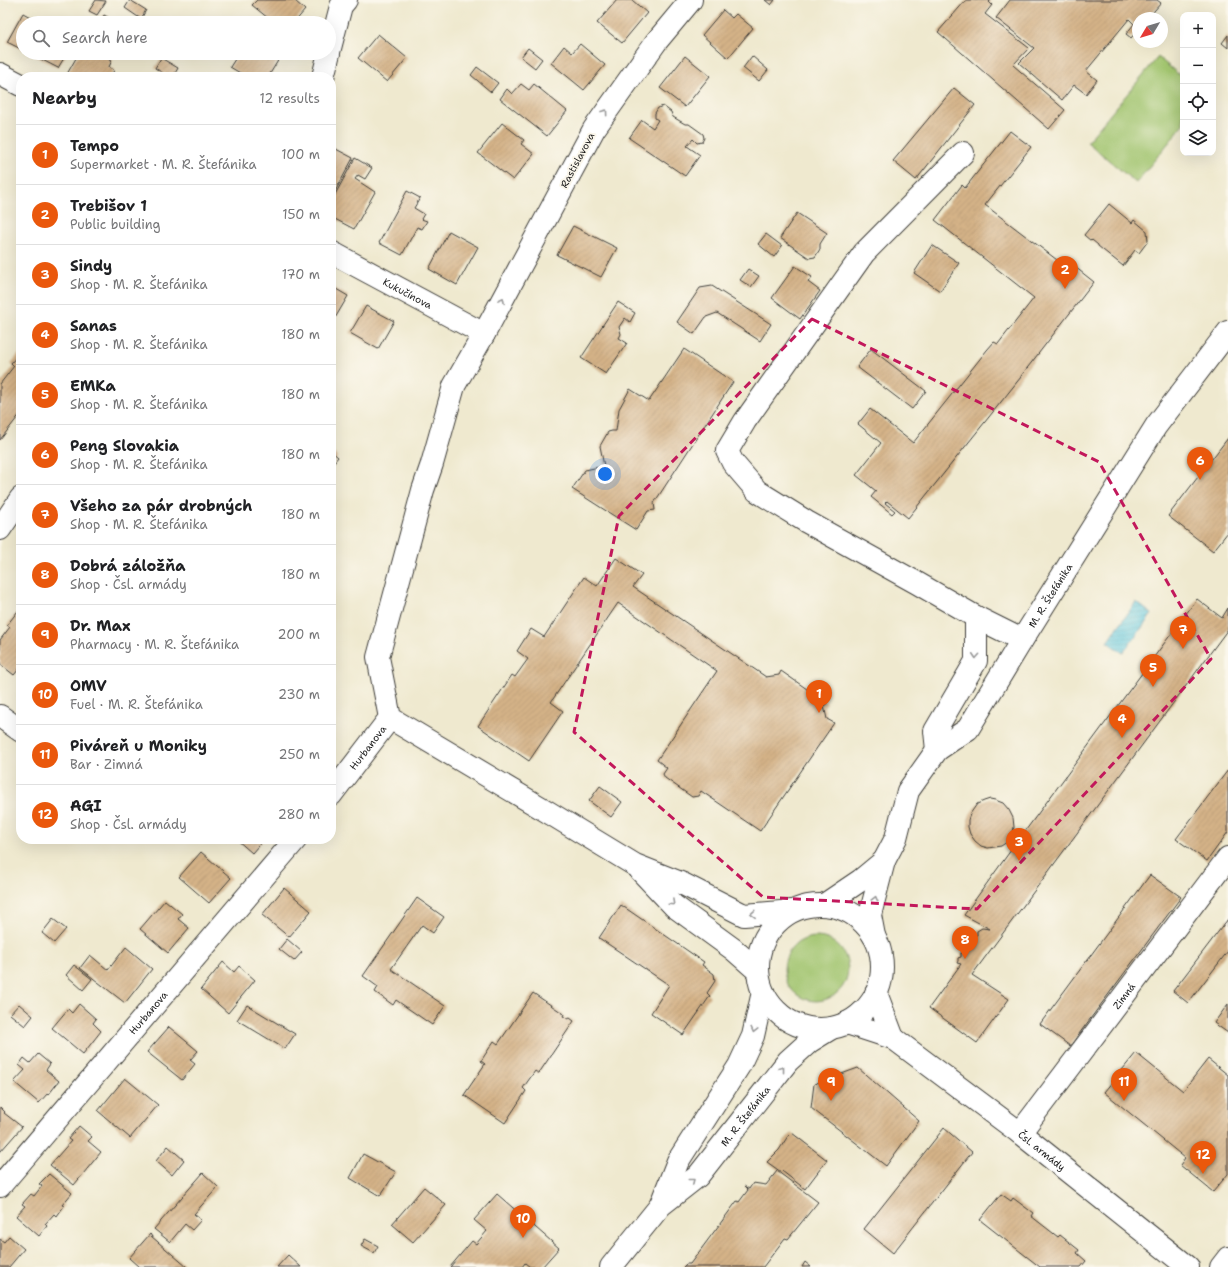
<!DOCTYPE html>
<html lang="en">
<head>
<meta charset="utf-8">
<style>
  body { margin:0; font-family:"Shantell Sans",sans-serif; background:#f2f2f2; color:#202124 }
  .controls { position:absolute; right:12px; top:12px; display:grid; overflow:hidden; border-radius:8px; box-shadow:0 4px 16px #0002 }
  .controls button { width:36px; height:36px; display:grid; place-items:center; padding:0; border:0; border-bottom:1px solid #e0e0e0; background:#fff; color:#202124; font:20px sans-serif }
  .compass { position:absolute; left:1132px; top:12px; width:36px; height:36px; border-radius:50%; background:#fff; box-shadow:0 4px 16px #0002; rotate:232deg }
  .you { position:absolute; left:605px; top:474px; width:14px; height:14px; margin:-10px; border:3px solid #fff; border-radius:50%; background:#1a73e8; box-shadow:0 0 0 6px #1a73e833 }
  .badge { display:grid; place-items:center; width:26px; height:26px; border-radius:50%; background:#ea580c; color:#fff; font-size:13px; font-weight:700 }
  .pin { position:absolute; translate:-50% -33px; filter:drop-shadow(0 1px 2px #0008) }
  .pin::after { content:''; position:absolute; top:21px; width:14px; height:12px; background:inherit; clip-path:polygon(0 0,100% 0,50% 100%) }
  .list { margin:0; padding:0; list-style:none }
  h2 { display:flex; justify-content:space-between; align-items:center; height:52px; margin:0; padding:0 16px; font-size:17px }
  h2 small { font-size:13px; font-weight:400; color:#757577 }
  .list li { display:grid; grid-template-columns:26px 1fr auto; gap:12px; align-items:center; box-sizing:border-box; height:60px; padding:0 16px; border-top:1px solid #e0e0e0 }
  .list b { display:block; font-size:15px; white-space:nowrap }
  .list p { margin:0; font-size:13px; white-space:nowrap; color:#757577 }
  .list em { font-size:13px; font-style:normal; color:#757577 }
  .icon { flex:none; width:22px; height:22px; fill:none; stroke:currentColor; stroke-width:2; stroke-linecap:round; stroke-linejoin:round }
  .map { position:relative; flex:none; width:1228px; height:1267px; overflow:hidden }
  .search { position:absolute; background:#fff; box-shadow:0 4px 16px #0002; left:16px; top:16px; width:320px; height:44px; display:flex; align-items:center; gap:10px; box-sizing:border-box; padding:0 14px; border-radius:22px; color:#757577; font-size:15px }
  .panel { position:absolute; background:#fff; box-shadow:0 4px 16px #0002; left:16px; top:72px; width:320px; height:772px; border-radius:16px }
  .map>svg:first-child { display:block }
  .green { fill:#a1c46e; stroke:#5e7045 }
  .water { fill:url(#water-rules); stroke:#3e727c }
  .building { fill:url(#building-hatch) }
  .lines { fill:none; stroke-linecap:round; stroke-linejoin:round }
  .minor-casing { stroke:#3c3b37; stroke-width:24 }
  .minor { stroke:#fff; stroke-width:22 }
  .oneway { stroke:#999 }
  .marked { fill:none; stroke:#c2185b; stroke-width:3; stroke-dasharray:8 5; stroke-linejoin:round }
  .labels { text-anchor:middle; stroke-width:4; stroke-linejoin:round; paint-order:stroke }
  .street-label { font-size:10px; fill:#1c1c1c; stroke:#fbf7ec }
</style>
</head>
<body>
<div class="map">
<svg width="1228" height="1267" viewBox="0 0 1228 1267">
  <defs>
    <pattern id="water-rules" width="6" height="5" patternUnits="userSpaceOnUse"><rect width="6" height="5" fill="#61c8dd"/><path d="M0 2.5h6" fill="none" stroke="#54abbd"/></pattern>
    <pattern id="building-hatch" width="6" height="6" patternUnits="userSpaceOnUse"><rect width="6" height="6" fill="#d4b287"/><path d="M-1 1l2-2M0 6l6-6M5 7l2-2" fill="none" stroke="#b59874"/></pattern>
  </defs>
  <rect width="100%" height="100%" fill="#fbf7ec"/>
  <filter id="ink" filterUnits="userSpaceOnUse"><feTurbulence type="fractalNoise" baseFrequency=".025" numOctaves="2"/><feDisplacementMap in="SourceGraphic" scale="8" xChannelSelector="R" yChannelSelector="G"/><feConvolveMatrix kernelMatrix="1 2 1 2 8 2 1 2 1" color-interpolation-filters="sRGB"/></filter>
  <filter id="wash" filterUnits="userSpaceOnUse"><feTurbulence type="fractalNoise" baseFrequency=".012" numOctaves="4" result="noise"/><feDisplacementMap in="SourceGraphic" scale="16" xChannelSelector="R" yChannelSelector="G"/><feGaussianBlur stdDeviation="0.9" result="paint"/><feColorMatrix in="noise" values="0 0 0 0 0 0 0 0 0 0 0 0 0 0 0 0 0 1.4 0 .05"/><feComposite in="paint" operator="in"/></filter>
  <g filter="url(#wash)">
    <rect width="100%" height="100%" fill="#efe9cf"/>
    <g class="green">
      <polygon points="1158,57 1183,78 1183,125 1136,183 1087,142"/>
      <circle cx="816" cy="969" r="32"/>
    </g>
    <polygon class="water" points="1136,602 1152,614 1123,653 1107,642"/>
    <g id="blocks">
      <g class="building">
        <polygon points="96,0 106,1 97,15 89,11"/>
        <polygon points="130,0 146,10 141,19 125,8"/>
        <polygon points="257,0 294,0 305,10 294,23 274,23 252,5"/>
        <polygon points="617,0 632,0 647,13 622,43 597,23"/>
        <polygon points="765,0 775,0 771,5"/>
        <polygon points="966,0 991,0 989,2 992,5 985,14 1029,48 1013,65 1065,110 1049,129 938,32"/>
        <polygon points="1010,0 1157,0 1161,3 1148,18 1138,18 1138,30 1131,38 1126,34 1134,24 1129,19 1086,71 1097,80 1086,94 1074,85 1062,100 1019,63 1034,48 996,18"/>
        <polygon points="723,10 732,18 736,14 753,28 728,58 702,35"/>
        <polygon points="23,13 41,23 23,23 23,50 7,42"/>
        <polygon points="104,15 115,21 113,23 100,23"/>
        <polygon points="378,34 407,58 387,82 358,58"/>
        <polygon points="1228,35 1228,48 1222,43"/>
        <polygon points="580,44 605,65 584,90 551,63 564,46 572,53"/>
        <polygon points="528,48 542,59 535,68 521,57"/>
        <polygon points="29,53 67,53 58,68"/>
        <polygon points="79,53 99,53 112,60 109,67 114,70 111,77 72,77 67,74"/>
        <polygon points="239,53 268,53 279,59 268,77 247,77 230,67"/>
        <polygon points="685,56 710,76 685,107 660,88"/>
        <polygon points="752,56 768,70 759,81 743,68"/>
        <polygon points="161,58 178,68 173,77 169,77 155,68"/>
        <polygon points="477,67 498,83 491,92 471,75"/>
        <polygon points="521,84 529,90 534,84 567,111 547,136 500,99 507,89 512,94"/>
        <polygon points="954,88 975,105 916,180 893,161"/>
        <polygon points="663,106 671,112 673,117 685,124 689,124 703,134 704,138 702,142 697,143 693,139 687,146 700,155 685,176 629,138 642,120 653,128 658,120 655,118 655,113 658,108"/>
        <polygon points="502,123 524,140 521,144 534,154 513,180 478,153"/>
        <polygon points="1010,131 1031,147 985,205 1061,263 1065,259 1094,282 1021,376 1021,377 908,518 887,501 885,503 895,511 892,514 871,497 876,491 856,475 881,443 858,424 870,409 913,443 987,350 994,342 998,344 1034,298 935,220 962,185 965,188"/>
        <polygon points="334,148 353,158 331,199 331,154"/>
        <polygon points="355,158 372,168 365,179 358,175 355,179 375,192 354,229 331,217 331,202"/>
        <polygon points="407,191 420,198 414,208 424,214 421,219 427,221 422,229 417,227 402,255 379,243"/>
        <polygon points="1109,204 1132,223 1134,220 1147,231 1148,241 1139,253 1135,250 1123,266 1098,246 1098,245 1092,240 1091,241 1084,235"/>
        <polygon points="797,213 827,233 820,244 820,249 815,257 809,258 780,238"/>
        <polygon points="573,226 617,248 601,277 557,255"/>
        <polygon points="449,231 478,247 457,285 429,269"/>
        <polygon points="766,234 782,246 774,257 758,244"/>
        <polygon points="932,245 959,263 940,291 914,273"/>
        <polygon points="795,266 812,277 808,282 820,291 800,319 772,298"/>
        <polygon points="748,269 759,276 751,287 740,280"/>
        <polygon points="331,286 348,296 331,325"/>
        <polygon points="712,286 771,324 760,341 717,313 706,317 694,334 677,322 700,288"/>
        <polygon points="618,302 635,313 630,322 625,318 619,327 621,334 619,338 627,343 606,374 581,358"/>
        <polygon points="366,306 394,321 378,349 350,333"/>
        <polygon points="684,349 733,382 654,503 655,510 648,511 636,530 572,489 585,470 604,466 600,446 608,432 612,431 616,431 619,409 630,389 649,401"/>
        <polygon points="871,349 926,391 912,409 857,367"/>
        <polygon points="19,354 21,355 21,413 0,440 0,384 14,366 11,363"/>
        <polygon points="1228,438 1228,532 1213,551 1168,516"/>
        <polygon points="331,451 338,457 331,466"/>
        <polygon points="616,558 642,575 633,587 766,677 779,675 781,671 827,703 824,706 827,719 834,723 760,831 701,791 698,796 692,797 665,778 663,774 667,768 657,760 717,671 618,603 551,702 563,711 529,761 478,726 512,675 515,677 528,659 517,651 531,629 544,637 584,577 597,586"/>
        <polygon points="1197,599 1222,618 1228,608 1228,629 972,975 1009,999 977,1043 929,1008 961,964 957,963 958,961 958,958 961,957 961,953 964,952 966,950 965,943 972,942 974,939 973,936 977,935 977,931 982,928 990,929 964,915 1014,846 1007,842 1001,846 988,848 981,846 975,841 970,834 968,827 968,820 970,814 977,804 984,801 990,799 995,800 1003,803 1009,810 1013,818 1014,827 1013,833 1020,838"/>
        <polygon points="21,607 21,670 19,669 14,675 0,664 0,640 10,627 7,625"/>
        <polygon points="1228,770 1228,832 1207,861 1176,839"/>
        <polygon points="600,786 622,802 611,817 589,801"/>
        <polygon points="236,839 264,839 252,853"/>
        <polygon points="201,852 231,878 209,903 179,877"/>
        <polygon points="1150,875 1181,897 1070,1046 1040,1024"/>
        <polygon points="284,888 311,911 289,937 262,915"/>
        <polygon points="417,898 444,917 433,933 422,925 391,969 445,1006 432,1025 396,1000 393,1005 375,992 378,987 363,976"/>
        <polygon points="165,900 182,914 178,919 189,928 168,953 140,929"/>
        <polygon points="621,905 704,962 702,965 714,974 715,981 707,993 710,996 683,1035 651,1013 669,985 599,938"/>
        <polygon points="53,919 66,929 54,943 42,933"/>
        <polygon points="1228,919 1228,951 1188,1003 1173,991"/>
        <polygon points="287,939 302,952 294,961 279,949"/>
        <polygon points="126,947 152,969 125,1003 80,968 90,955 108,970"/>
        <polygon points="223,962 234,972 239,966 255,980 228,1013 201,989"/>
        <polygon points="74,965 92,979 83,990 66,975"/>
        <polygon points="533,993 564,1014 563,1016 568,1019 570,1018 574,1021 539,1073 538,1073 535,1071 523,1088 526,1091 505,1123 464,1095 485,1064 481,1061 494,1041 498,1044"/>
        <polygon points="19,1004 33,1016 25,1026 10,1014"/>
        <polygon points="79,1004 96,1019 93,1023 101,1031 83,1054 52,1028 68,1009 72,1013"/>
        <polygon points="1228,1004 1228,1033 1214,1023"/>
        <polygon points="247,1005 295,1034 285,1049 237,1020"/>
        <polygon points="169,1027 198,1051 190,1060 195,1064 182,1080 147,1052"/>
        <polygon points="1136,1053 1183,1091 1208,1059 1228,1075 1228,1174 1213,1192 1180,1165 1185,1158 1104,1092"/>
        <polygon points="38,1054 50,1064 46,1070 59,1081 49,1094 48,1093 39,1103 14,1082 25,1070 19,1065 24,1058 30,1063"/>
        <polygon points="858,1068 919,1121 886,1166 811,1108 814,1084"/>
        <polygon points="125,1078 158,1105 130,1138 98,1111"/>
        <polygon points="0,1107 5,1112 4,1113 22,1127 0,1152"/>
        <polygon points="79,1126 92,1137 88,1141 101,1152 74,1185 50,1165 71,1141 68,1139"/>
        <polygon points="944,1128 972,1152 893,1253 864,1229"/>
        <polygon points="792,1133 827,1160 805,1189 782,1171 781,1172 767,1162 779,1150 788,1136 789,1136"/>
        <polygon points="168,1146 184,1160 172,1175 156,1161"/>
        <polygon points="363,1154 396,1172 380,1196 350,1178"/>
        <polygon points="777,1171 818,1202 788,1239 785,1238 763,1267 683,1267 686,1264 690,1264 737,1201 739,1202 748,1190 744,1186 749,1189 753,1183 766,1185"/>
        <polygon points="203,1173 218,1187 194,1214 201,1220 192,1230 185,1224 170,1242 154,1229"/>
        <polygon points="49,1174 72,1193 62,1205 64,1206 57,1216 56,1216 54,1214 45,1224 47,1226 39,1236 16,1216 25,1206 22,1204 31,1194 34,1196 42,1186 39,1184"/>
        <polygon points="424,1187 446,1205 413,1242 392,1224"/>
        <polygon points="497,1194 559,1248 542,1267 530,1267 525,1263 522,1267 450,1267 472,1241 476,1244 487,1231 474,1220"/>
        <polygon points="1001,1194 1011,1201 1013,1198 1033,1213 1031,1216 1058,1237 1060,1235 1079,1250 1077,1253 1086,1261 1081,1267 1040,1267 980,1220"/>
        <polygon points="150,1234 151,1235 151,1236 187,1267 139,1267 129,1258"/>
        <polygon points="9,1236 24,1249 9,1267 0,1267 0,1239 4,1242"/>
        <polygon points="365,1239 378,1246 374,1253 361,1246"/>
        <polygon points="288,1255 301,1267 277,1267"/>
        <polygon points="805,1262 811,1267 802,1267"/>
      </g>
    </g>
  </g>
  <g filter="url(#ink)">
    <use href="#blocks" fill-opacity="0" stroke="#3c3b37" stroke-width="1"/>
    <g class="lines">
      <g class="minor-casing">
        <g id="minor">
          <polyline points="691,0 656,42 594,129 484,334 454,386 432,464 423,490 378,657 390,718 548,812 635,865 683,884 744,915 792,911"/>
          <polyline points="329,52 341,6 346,0"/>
          <polyline points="0,74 21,85"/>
          <polyline points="323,77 329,53"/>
          <polyline points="963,153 864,253 745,421 727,451 733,463 757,491 807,522 917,583 976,617 1022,640"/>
          <path id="s1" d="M331 252 484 334"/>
          <polyline points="0,529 21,498"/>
          <polyline points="0,716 21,731"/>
          <polyline points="937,750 935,731 976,661 976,617"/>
          <path id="s2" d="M331 795 390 718"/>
          <polyline points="640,870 674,906 733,949 758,971"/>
          <circle cx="820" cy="967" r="62"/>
          <polyline points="824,905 861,880 884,861"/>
          <path id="s3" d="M874 936 870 915 884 861 896 838 908 791 937 750 968 729 1022 640 1156 426 1228 332"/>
          <polyline points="876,993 893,1038"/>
          <path id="s4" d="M847 1023 893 1038 1020 1133 1188 1267"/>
          <path id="s5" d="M1020 1133 1228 858"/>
          <path id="s6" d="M0 1186 296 839"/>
          <polyline points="661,1204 678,1161 739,1066 753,1036 763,992"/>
          <path id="s7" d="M611 1267 661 1205 698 1176 788 1061 809 1042 830 1029"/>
          <polyline points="1221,1267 1228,1258"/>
        </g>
      </g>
      <use href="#minor" class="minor"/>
    </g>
    <defs><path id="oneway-chevron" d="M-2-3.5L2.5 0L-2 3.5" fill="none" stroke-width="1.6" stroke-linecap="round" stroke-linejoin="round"/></defs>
    <g class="oneway">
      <use href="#oneway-chevron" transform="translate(605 112) rotate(-54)"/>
      <use href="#oneway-chevron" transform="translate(502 300) rotate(-62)"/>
      <use href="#oneway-chevron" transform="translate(976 656) rotate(94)"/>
      <use href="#oneway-chevron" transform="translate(875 899) rotate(-76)"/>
      <use href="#oneway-chevron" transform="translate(672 903) rotate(43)"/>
      <use href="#oneway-chevron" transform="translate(753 914) rotate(176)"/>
      <use href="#oneway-chevron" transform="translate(754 1030) rotate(104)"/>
      <use href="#oneway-chevron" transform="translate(782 1069) rotate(-52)"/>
      <use href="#oneway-chevron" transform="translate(692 1181) rotate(-38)"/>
    </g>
  </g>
  <path class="marked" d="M812 319 1099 462 1211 659 977 909 763 897 574 732 619 516Z"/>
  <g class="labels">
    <g class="street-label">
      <text transform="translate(577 160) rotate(-62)" y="4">Rastislavova</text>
      <text dy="4" stroke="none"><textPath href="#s1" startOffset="87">Kukučínova</textPath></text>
      <text dy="4" stroke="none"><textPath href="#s3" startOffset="396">M. R. Štefánika</textPath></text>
      <text dy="4" stroke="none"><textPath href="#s2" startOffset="60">Hurbanova</textPath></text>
      <text dy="4" stroke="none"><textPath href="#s5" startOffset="172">Zimná</textPath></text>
      <text dy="4" stroke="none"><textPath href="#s6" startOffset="228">Hurbanova</textPath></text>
      <text dy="4" stroke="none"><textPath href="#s7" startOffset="203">M. R. Štefánika</textPath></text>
      <text dy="4" stroke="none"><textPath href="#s4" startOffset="235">Čsl. armády</textPath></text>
    </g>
  </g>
</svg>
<div class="controls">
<button>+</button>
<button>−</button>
<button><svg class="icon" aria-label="locate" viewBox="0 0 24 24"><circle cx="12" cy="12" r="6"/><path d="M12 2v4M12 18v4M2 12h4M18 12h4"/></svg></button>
<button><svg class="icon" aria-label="layers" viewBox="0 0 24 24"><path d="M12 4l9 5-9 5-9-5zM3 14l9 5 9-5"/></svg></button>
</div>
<svg class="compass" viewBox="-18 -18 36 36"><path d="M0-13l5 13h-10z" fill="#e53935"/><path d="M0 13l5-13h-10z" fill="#757577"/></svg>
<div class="you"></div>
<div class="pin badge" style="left:819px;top:713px">1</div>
<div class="pin badge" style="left:1065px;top:289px">2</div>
<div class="pin badge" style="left:1019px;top:861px">3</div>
<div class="pin badge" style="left:1122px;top:738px">4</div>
<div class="pin badge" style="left:1153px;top:687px">5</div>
<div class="pin badge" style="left:1200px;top:480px">6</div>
<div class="pin badge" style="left:1183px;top:649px">7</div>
<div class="pin badge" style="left:965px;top:959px">8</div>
<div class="pin badge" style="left:831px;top:1101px">9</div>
<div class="pin badge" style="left:523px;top:1238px">10</div>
<div class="pin badge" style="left:1124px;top:1101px">11</div>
<div class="pin badge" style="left:1203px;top:1174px">12</div>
<div class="search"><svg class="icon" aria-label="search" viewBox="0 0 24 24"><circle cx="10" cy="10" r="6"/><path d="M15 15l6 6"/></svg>Search here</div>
<section class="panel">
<h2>Nearby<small>12 results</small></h2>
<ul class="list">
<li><span class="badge">1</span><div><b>Tempo</b><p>Supermarket · M. R. Štefánika</p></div><em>100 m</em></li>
<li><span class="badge">2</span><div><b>Trebišov 1</b><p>Public building</p></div><em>150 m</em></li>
<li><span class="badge">3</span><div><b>Sindy</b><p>Shop · M. R. Štefánika</p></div><em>170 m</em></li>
<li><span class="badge">4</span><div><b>Sanas</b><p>Shop · M. R. Štefánika</p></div><em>180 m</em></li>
<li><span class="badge">5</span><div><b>EMKa</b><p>Shop · M. R. Štefánika</p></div><em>180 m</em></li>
<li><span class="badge">6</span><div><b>Peng Slovakia</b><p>Shop · M. R. Štefánika</p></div><em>180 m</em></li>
<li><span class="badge">7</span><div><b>Všeho za pár drobných</b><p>Shop · M. R. Štefánika</p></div><em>180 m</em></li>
<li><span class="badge">8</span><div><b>Dobrá záložňa</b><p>Shop · Čsl. armády</p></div><em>180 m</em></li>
<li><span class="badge">9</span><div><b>Dr. Max</b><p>Pharmacy · M. R. Štefánika</p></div><em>200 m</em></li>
<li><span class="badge">10</span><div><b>OMV</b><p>Fuel · M. R. Štefánika</p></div><em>230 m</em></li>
<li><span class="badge">11</span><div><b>Piváreň u Moniky</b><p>Bar · Zimná</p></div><em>250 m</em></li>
<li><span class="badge">12</span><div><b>AGI</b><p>Shop · Čsl. armády</p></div><em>280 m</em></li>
</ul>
</section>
</div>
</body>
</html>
